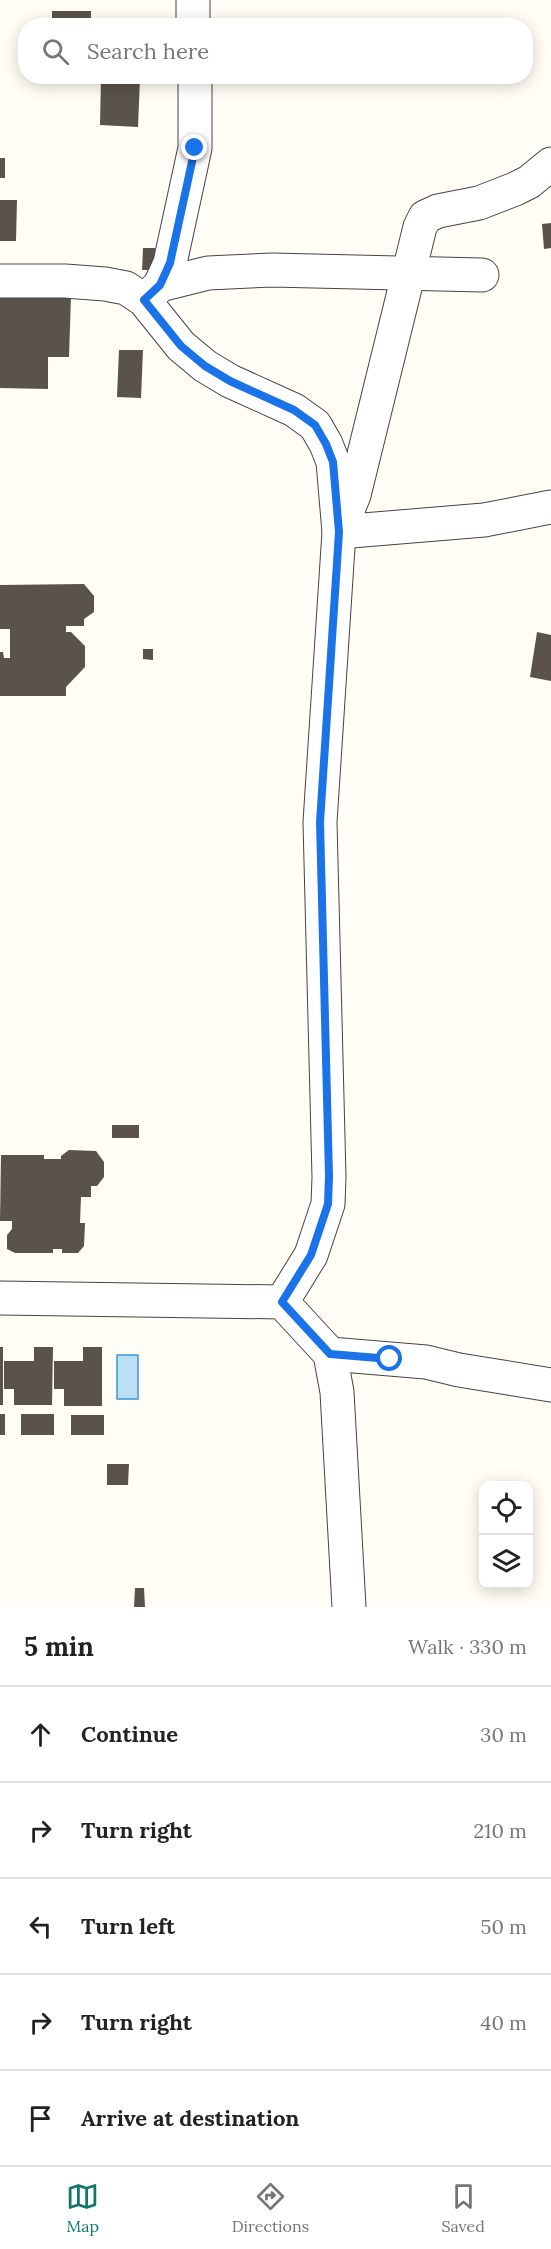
<!DOCTYPE html>
<html lang="en">
<head>
<meta charset="utf-8">
<style>
  body { margin:0; font-family:Lora,serif; background:#f6f6f6; color:#222 }
  .controls { position:absolute; right:18px; bottom:18px; display:grid; overflow:hidden; border-radius:12px; box-shadow:0 3px 15px #0003 }
  .controls button { width:54px; height:54px; display:grid; place-items:center; padding:0; border:0; border-bottom:2px solid #e0e0e0; background:#fff; color:#222; font:30px sans-serif }
  .stop { position:absolute; width:18px; height:18px; margin:-14px; border:4px solid #1a73e8; border-radius:50%; background:#fff }
  .stop.end { background:#1a73e8; border-color:#fff; box-shadow:0 2px 6px #0008 }
  .list { margin:0; padding:0; list-style:none }
  h2 { display:flex; justify-content:space-between; align-items:center; height:78px; margin:0; padding:0 24px; font-size:26px }
  h2 small { font-size:20px; font-weight:400; color:#767676 }
  .list li { display:grid; grid-template-columns:39px 1fr auto; gap:18px; align-items:center; box-sizing:border-box; height:96px; padding:0 24px; border-top:2px solid #e0e0e0 }
  .list b { display:block; font-size:22px; white-space:nowrap }
  .list em { font-size:20px; font-style:normal; color:#767676 }
  .icon { flex:none; width:33px; height:33px; fill:none; stroke:currentColor; stroke-width:2; stroke-linecap:round; stroke-linejoin:round }
  .map { position:relative; flex:none; width:551px; height:1607px; overflow:hidden }
  .search { position:absolute; background:#fff; box-shadow:0 3px 15px #0003; left:18px; right:18px; top:18px; height:66px; display:flex; align-items:center; gap:15px; box-sizing:border-box; padding:0 21px; border-radius:24px; color:#767676; font-size:22px }
  .sheet { height:558px; background:#fff }
  nav { display:flex; justify-content:space-around; align-items:center; box-sizing:border-box; height:84px; border-top:2px solid #e0e0e0; background:#fff; font-size:16px; color:#767676 }
  nav a { display:grid; justify-items:center; gap:3px }
  nav .on { color:#0f766e }
  .map>svg:first-child { display:block }
  .water { fill:#b9e0f7; stroke:#3f96cf; stroke-width:1.5 }
  .building { fill:#5a524d }
  .lines { fill:none; stroke-linecap:round; stroke-linejoin:round }
  .minor-casing { stroke:#444; stroke-width:35 }
  .minor { stroke:#fff; stroke-width:33 }
  .route { stroke:#1a73e8; stroke-width:8 }
</style>
</head>
<body>
<div class="map">
<svg width="551" height="1607" viewBox="0 0 551 1607">
  <rect width="100%" height="100%" fill="#fffdf5"/>
  <rect class="water" x="117" y="1355" width="21" height="44"/>
  <g class="building">
    <rect x="52" y="11" width="39" height="15"/>
    <rect x="100" y="20" width="43" height="6"/>
    <polygon points="101,77 140,78 138,127 100,125"/>
    <rect x="0" y="158" width="5" height="20"/>
    <polygon points="0,200 17,200 16,241 0,241"/>
    <polygon points="551,223 551,248 544,249 542,224"/>
    <polygon points="143,248 155,248 154,270 142,270"/>
    <polygon points="0,295 71,296 69,357 48,357 48,389 0,388"/>
    <polygon points="119,350 143,350 141,398 117,397"/>
    <polygon points="84,584 94,596 94,612 84,619 84,626 66,626 66,632 71,632 85,646 85,667 66,687 66,696 0,696 0,652 3,652 4,658 10,658 10,629 0,629 0,585"/>
    <polygon points="537,632 551,635 551,681 530,677"/>
    <polygon points="143,649 153,649 153,660 143,659"/>
    <rect x="112" y="1125" width="27" height="13"/>
    <polygon points="69,1150 96,1151 104,1162 104,1177 97,1186 91,1186 91,1197 81,1197 80,1223 85,1223 84,1246 78,1253 62,1253 62,1249 53,1249 53,1253 15,1253 7,1249 7,1235 12,1229 12,1221 0,1221 1,1155 44,1155 44,1159 61,1159 61,1156"/>
    <rect x="0" y="1347" width="3" height="58"/>
    <polygon points="34,1347 53,1347 52,1405 14,1405 14,1389 4,1389 4,1361 34,1361"/>
    <polygon points="83,1347 102,1347 102,1406 64,1406 64,1389 54,1389 54,1361 83,1361"/>
    <rect x="0" y="1414" width="5" height="21"/>
    <rect x="21" y="1414" width="33" height="21"/>
    <rect x="71" y="1415" width="33" height="20"/>
    <polygon points="107,1464 129,1464 128,1485 107,1485"/>
    <polygon points="135,1588 144,1588 145,1607 134,1607"/>
  </g>
  <g class="lines">
    <g class="minor-casing">
      <g id="minor">
        <polyline points="193,0 193,26"/>
        <polyline points="551,164 529,182 515,189 479,203 438,211 425,217 420,227 354,495 339,532 484,520 551,507"/>
        <polyline points="0,281 65,281 105,284 126,288 144,300 181,346 205,366 230,381 294,410 315,425 326,444 333,462 339,532 320,822 329,1177 328,1204 311,1255 282,1302"/>
        <polyline points="160,285 208,273 272,270 482,275"/>
        <polyline points="149,296 160,285 170,263 195,148 195,76"/>
        <polyline points="0,1298 282,1302 330,1354 337,1392 349,1607"/>
        <polyline points="330,1354 426,1362 459,1370 551,1385"/>
      </g>
    </g>
    <use href="#minor" class="minor"/>
  </g>
  <g class="lines">
    <polyline class="route" points="195,148 170,263 160,285 144,300 181,346 205,366 230,381 294,410 315,425 326,444 333,462 339,532 320,822 329,1176 328,1204 311,1255 282,1302 330,1354 390,1359"/>
  </g>
</svg>
<div class="controls">
<button><svg class="icon" aria-label="locate" viewBox="0 0 24 24"><circle cx="12" cy="12" r="6"/><path d="M12 2v4M12 18v4M2 12h4M18 12h4"/></svg></button>
<button><svg class="icon" aria-label="layers" viewBox="0 0 24 24"><path d="M12 4l9 5-9 5-9-5zM3 14l9 5 9-5"/></svg></button>
</div>
<div class="stop" style="left:390px;top:1359px"></div>
<div class="stop end" style="left:195px;top:148px"></div>
<div class="search"><svg class="icon" aria-label="search" viewBox="0 0 24 24"><circle cx="10" cy="10" r="6"/><path d="M15 15l6 6"/></svg>Search here</div>
</div>
<section class="sheet">
<h2>5 min<small>Walk · 330 m</small></h2>
<ul class="list">
<li><svg class="icon" aria-label="ahead" viewBox="0 0 24 24"><path d="M12 20V5M6 11l6-6 6 6"/></svg><div><b>Continue</b></div><em>30 m</em></li>
<li><svg class="icon" aria-label="right" viewBox="0 0 24 24"><path d="M7 20v-9h11M14 6l5 5-5 5"/></svg><div><b>Turn right</b></div><em>210 m</em></li>
<li><svg class="icon" aria-label="left" viewBox="0 0 24 24"><path d="M17 20v-9H6M10 6l-5 5 5 5"/></svg><div><b>Turn left</b></div><em>50 m</em></li>
<li><svg class="icon" aria-label="right" viewBox="0 0 24 24"><path d="M7 20v-9h11M14 6l5 5-5 5"/></svg><div><b>Turn right</b></div><em>40 m</em></li>
<li><svg class="icon" aria-label="arrive" viewBox="0 0 24 24"><path d="M6 21V4h12l-3 4 3 4H6"/></svg><div><b>Arrive at destination</b></div></li>
</ul>
</section>
<nav>
<a class="on"><svg class="icon" aria-label="map" viewBox="0 0 24 24"><path d="M3 6l6-2 6 2 6-2v14l-6 2-6-2-6 2zM9 4v14M15 6v14"/></svg>Map</a>
<a><svg class="icon" aria-label="directions" viewBox="0 0 24 24"><path d="M12 3l9 9-9 9-9-9zM9 14v-3h6M13 9l2 2-2 2"/></svg>Directions</a>
<a><svg class="icon" aria-label="saved" viewBox="0 0 24 24"><path d="M7 4h10v16l-5-4-5 4z"/></svg>Saved</a>
</nav>
</body>
</html>
